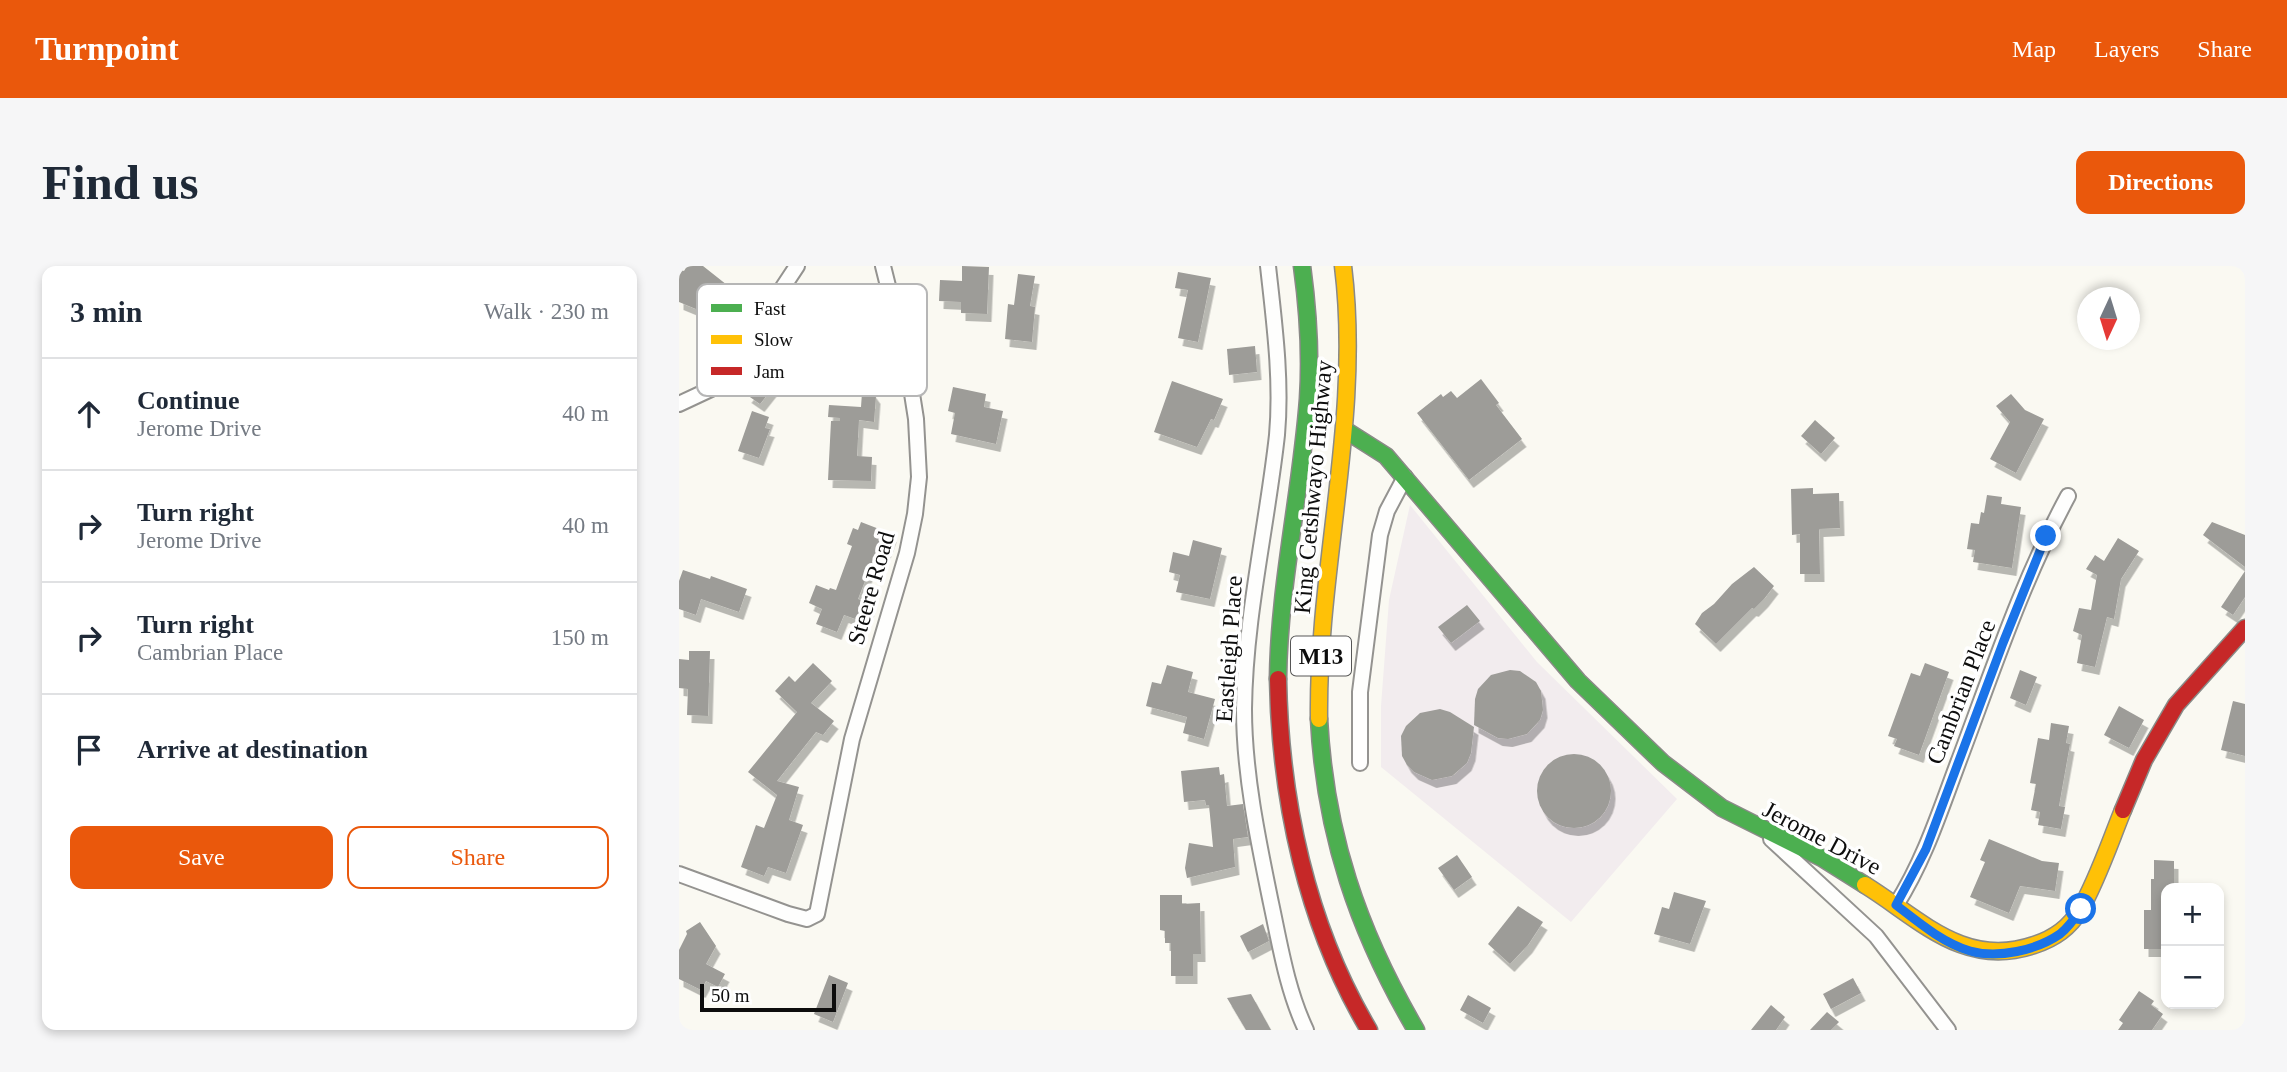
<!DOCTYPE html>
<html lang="en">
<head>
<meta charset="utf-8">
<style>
  body { margin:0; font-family:Georgia,serif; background:#f6f6f7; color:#1f2937 }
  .controls { position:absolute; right:21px; bottom:21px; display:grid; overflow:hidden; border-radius:14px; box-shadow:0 4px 10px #0003 }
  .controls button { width:63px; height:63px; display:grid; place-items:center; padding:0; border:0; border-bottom:2px solid #e0e1e3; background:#fff; color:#1f2937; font:35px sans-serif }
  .compass { position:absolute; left:1398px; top:21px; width:63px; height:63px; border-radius:50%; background:#fff; box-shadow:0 4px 10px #0003; rotate:184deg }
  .scale { position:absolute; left:21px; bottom:18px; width:136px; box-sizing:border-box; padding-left:7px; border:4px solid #0d0d0d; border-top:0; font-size:19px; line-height:24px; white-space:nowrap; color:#0d0d0d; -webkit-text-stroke:5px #fff; paint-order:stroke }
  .stop { position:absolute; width:21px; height:21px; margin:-16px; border:5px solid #1a73e8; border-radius:50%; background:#fff }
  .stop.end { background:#1a73e8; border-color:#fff; box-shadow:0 2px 7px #0008 }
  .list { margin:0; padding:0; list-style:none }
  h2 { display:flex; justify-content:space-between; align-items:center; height:91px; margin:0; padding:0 28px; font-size:30px }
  h2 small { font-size:23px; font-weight:400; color:#747a83 }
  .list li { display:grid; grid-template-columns:46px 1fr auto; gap:21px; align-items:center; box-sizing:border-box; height:112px; padding:0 28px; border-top:2px solid #e0e1e3 }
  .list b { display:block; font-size:26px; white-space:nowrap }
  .list p { margin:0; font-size:23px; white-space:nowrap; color:#747a83 }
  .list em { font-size:23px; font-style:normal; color:#747a83 }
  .actions { display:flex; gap:14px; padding:21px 28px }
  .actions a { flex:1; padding:16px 0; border:2px solid #ea580c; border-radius:14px; text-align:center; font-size:24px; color:#ea580c }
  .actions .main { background:#ea580c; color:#fff }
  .icon { flex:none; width:38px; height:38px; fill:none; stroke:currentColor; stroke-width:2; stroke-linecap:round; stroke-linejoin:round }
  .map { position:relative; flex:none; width:1566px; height:764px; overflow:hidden; border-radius:14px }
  header { display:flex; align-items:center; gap:42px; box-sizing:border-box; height:98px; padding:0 35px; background:#ea580c; color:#fff }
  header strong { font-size:33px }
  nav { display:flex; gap:38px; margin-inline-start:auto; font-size:24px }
  .intro { display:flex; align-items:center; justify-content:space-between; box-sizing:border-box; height:168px; padding:0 42px }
  h1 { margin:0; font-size:49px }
  .button { padding:18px 32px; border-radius:14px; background:#ea580c; color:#fff; font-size:24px; font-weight:700 }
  main { display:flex; gap:42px; padding:0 42px }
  aside { flex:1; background:#fff; border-radius:14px; box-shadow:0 4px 10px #0003 }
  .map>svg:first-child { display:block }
  .industrial { fill:#f2ecee }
  .building { fill:#9d9c98; filter:url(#shadow) }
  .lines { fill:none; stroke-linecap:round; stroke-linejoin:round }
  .street-casing { stroke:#949390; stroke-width:18 }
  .fast-casing { stroke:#8a8a87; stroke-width:19 }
  .slow-casing { stroke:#8a8a87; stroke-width:19 }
  .jam-casing { stroke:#8a8a87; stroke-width:19 }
  .street { stroke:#fefefd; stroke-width:14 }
  .fast { stroke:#4caf50; stroke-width:16 }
  .slow { stroke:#ffc107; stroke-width:16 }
  .jam { stroke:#c62828; stroke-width:16 }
  .route { stroke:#1a73e8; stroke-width:9 }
  .labels { text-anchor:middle; stroke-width:7; stroke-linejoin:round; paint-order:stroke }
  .shield { fill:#fff; stroke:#565656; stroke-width:2 }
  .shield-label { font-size:23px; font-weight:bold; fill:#0d0d0d }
  .street-label { font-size:24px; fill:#0d0d0d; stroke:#fff }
  .key { fill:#fff; stroke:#b6b6b6; stroke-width:2 }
  .key-label { font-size:19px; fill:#0d0d0d }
</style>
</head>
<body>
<header>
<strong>Turnpoint</strong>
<nav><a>Map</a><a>Layers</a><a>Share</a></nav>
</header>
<div class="intro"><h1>Find us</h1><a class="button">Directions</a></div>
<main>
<aside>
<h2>3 min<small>Walk · 230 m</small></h2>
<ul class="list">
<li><svg class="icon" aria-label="ahead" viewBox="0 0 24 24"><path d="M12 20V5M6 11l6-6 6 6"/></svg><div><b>Continue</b><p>Jerome Drive</p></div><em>40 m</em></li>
<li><svg class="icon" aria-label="right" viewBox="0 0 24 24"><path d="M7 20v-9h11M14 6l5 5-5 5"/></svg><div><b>Turn right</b><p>Jerome Drive</p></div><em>40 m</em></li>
<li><svg class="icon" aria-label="right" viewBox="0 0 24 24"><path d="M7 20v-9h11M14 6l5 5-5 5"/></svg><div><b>Turn right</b><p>Cambrian Place</p></div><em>150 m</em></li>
<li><svg class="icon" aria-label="arrive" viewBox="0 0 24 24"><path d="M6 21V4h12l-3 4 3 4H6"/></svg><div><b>Arrive at destination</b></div></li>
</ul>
<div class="actions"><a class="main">Save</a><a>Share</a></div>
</aside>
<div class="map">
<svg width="1566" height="764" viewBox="0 0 1566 764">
  <defs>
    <filter id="shadow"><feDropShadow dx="4.5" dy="8" stdDeviation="0" flood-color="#0004"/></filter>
  </defs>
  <rect width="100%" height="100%" fill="#faf9f2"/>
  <polygon class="industrial" points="731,239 858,396 998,533 892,656 702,501 702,440 710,334"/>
  <g class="building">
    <polygon points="8,0 24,0 62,30 46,50 22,31 17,43 0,36 0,3 5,5"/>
    <polygon points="283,0 310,1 308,48 282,47 282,36 260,35 261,14 283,15"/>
    <polygon points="499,6 532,12 519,76 499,72 509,24 496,22"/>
    <polygon points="339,8 356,10 351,40 356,41 353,76 326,73 329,38 335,39"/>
    <polygon points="148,21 169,35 154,58 177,74 163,92 142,77 129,98 116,95 109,112 104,109 81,138 68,129 90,100 77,92 89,73 98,79 119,47 128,52"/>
    <polygon points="576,80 578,106 550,109 548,83"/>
    <polygon points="184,112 197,130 195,156 180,154 178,190 193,191 192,215 149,214 152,155 161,155 161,152 149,151 150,139 182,141"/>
    <polygon points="802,113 820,137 817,139 843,173 790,214 738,147 762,128 764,131 772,125 778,132"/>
    <polygon points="493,115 544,133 535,154 532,153 518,181 475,166"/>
    <polygon points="274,121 307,128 305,141 324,145 317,178 272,168 276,147 269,145"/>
    <polygon points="1332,128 1346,144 1365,153 1337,207 1311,193 1331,156 1317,140"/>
    <polygon points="73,145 90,151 86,162 91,163 80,192 59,185"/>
    <polygon points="1136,154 1156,172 1142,188 1122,170"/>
    <polygon points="1134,222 1134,228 1160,227 1161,262 1140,263 1141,308 1121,308 1121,268 1113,269 1112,223"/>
    <polygon points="1308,229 1323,231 1322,238 1342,241 1333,302 1294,296 1296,284 1288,283 1292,257 1300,258 1302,246 1305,247"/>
    <polygon points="182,256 213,268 206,287 198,284 179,333 192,338 185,356 165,349 158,366 137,358 143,343 130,337 137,319 150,324 151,322 157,324 173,280 168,278 174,262 179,264"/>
    <polygon points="1533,256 1566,269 1566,301 1524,269"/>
    <polygon points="1439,272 1460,285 1442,313 1435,353 1428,351 1416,401 1398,397 1403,369 1394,365 1400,342 1412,344 1418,309 1407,303 1416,289 1425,295"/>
    <polygon points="514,274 543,282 531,333 497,326 501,309 490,306 494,286 510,290"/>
    <polygon points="1075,301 1095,320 1085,333 1075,343 1073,342 1037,378 1016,358 1023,347 1035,338 1053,318"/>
    <polygon points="4,304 31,313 32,310 68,323 60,346 22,333 17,349 0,343 0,315"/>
    <polygon points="1566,305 1566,331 1554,349 1542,341"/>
    <polygon points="788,339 801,355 772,377 759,361"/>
    <polygon points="10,385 31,385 29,450 8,449 9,423 0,422 0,393 10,394"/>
    <polygon points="134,397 153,415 132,437 155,455 144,469 137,466 98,515 120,521 110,554 124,559 107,607 89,601 85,610 62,601 77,559 85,562 98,529 69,506 118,446 96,425 110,410 116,416"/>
    <polygon points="1246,397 1270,406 1240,489 1215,480 1218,473 1209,470 1232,407 1241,410"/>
    <polygon points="488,399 514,406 509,426 536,433 525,473 504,467 508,451 467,440 473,416 482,418"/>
    <polygon points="831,404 841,405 857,416 862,425 864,444 861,454 848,468 829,473 819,472 795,459 796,433 799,423 812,409"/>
    <polygon points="1341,404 1358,411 1347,439 1331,432"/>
    <polygon points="1554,435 1566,438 1566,490 1542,484"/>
    <polygon points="1440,440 1465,454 1450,482 1425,469"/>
    <polygon points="761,443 771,446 795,461 792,487 788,497 773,510 753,514 735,506 728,499 723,490 722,470 727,460 741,447"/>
    <polygon points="1372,457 1390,460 1387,477 1391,478 1380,540 1386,541 1382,563 1359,559 1361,546 1352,544 1357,518 1351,517 1359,472 1370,474"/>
    <circle cx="895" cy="525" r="37"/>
    <polygon points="540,501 541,509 545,508 548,540 564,538 569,571 554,573 556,601 508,612 506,602 510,577 534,581 530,539 527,539 526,534 505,536 502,505"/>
    <polygon points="1310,573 1363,595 1380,597 1376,625 1341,620 1330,647 1291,631 1306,596 1301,594"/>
    <polygon points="778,589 793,611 775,624 759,602"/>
    <polygon points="1475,594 1495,595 1495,622 1487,622 1487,683 1465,683 1465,644 1472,644 1472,613 1475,613"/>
    <polygon points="995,626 1027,635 1011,678 975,668 983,641 990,643"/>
    <polygon points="481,629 503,629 503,638 521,637 522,688 514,688 514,710 492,710 492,677 486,677 486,665 481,664"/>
    <polygon points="839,640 864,656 849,679 831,698 809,678"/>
    <polygon points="21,656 37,680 27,698 46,708 39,721 27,715 22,724 0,713 0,684 8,668 7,665"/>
    <polygon points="584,658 590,675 569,686 561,670"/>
    <polygon points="150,709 169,717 154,756 135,748"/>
    <polygon points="1174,712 1182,727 1152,743 1144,728"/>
    <polygon points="1460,725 1475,735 1472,739 1484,748 1473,764 1439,764 1444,757 1440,754"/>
    <polygon points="572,728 592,764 567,764 548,732"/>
    <polygon points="789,729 812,742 804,757 781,744"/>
    <polygon points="1092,739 1106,751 1097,764 1072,764"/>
    <polygon points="1148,746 1160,756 1152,764 1131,764"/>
  </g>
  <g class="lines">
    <g class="street-casing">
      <g id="street">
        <path d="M589 0C595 55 603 113 598 169 588 260 566 351 565 443 565 507 579 574 592 637 601 679 608 724 627 764"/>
        <polyline points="0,138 32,123 42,115 118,0"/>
        <polyline points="681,497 681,426 701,269 708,245 726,211"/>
        <polyline points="1092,573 1197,670 1269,764"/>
        <polyline points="0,608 109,648 128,653 138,648 173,473 228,287 236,248 240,211 237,153 228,96 204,0"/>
        <path d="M1217 639C1245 595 1261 545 1279 497 1313 407 1343 315 1389 230"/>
      </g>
    </g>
    <g class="fast-casing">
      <g id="fast">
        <polyline points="666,164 707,190 899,415 984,497 1043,542 1143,592 1186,619"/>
        <path d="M599 413C600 319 622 227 629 133 632 88 629 44 623 0"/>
        <path d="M640 453C646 568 679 665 737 764"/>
      </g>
    </g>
    <g class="slow-casing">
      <g id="slow">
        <path d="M640 453C638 301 683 152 664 0"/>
        <path d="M1186 619C1241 653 1285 703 1355 679 1374 673 1391 661 1401 644 1418 615 1431 576 1444 544"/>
      </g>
    </g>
    <g class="jam-casing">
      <g id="jam">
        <path d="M599 413C601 534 628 660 690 764"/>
        <polyline points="1444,544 1465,494 1497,439 1566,362"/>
      </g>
    </g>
    <use href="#street" class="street"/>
    <use href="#fast" class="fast"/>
    <use href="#slow" class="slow"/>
    <use href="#jam" class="jam"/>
  </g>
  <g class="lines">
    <path class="route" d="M1367 270 1324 377 1247 583 1217 639C1239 656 1264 677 1291 685 1319 693 1358 684 1381 668 1390 661 1396 652 1402 643"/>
  </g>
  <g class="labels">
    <rect class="shield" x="612" y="370.5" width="60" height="39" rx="5"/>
    <g class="shield-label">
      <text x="642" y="398">M13</text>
    </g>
    <g class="street-label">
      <text transform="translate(634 221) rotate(-85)" y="8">King Cetshwayo Highway</text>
      <text transform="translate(192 322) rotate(-74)" y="8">Steere Road</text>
      <text transform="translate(550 383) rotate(-86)" y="8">Eastleigh Place</text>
      <text transform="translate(1282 426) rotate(-69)" y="8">Cambrian Place</text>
      <text transform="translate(1143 572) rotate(28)" y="8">Jerome Drive</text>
    </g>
  </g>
  <rect x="18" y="18" width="230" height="112" rx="10" class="key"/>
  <rect x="32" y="38" width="31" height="8" fill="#4caf50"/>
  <rect x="32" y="69" width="31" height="9" fill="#ffc107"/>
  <rect x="32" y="101" width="31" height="8" fill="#c62828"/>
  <g class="key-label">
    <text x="75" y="49">Fast</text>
    <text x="75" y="80">Slow</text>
    <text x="75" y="112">Jam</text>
  </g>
</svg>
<div class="controls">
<button>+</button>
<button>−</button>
</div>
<svg class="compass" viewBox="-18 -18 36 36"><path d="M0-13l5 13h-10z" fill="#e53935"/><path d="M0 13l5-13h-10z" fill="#747a83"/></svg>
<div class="scale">50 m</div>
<div class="stop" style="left:1402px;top:643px"></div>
<div class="stop end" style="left:1367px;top:270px"></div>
</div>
</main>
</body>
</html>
